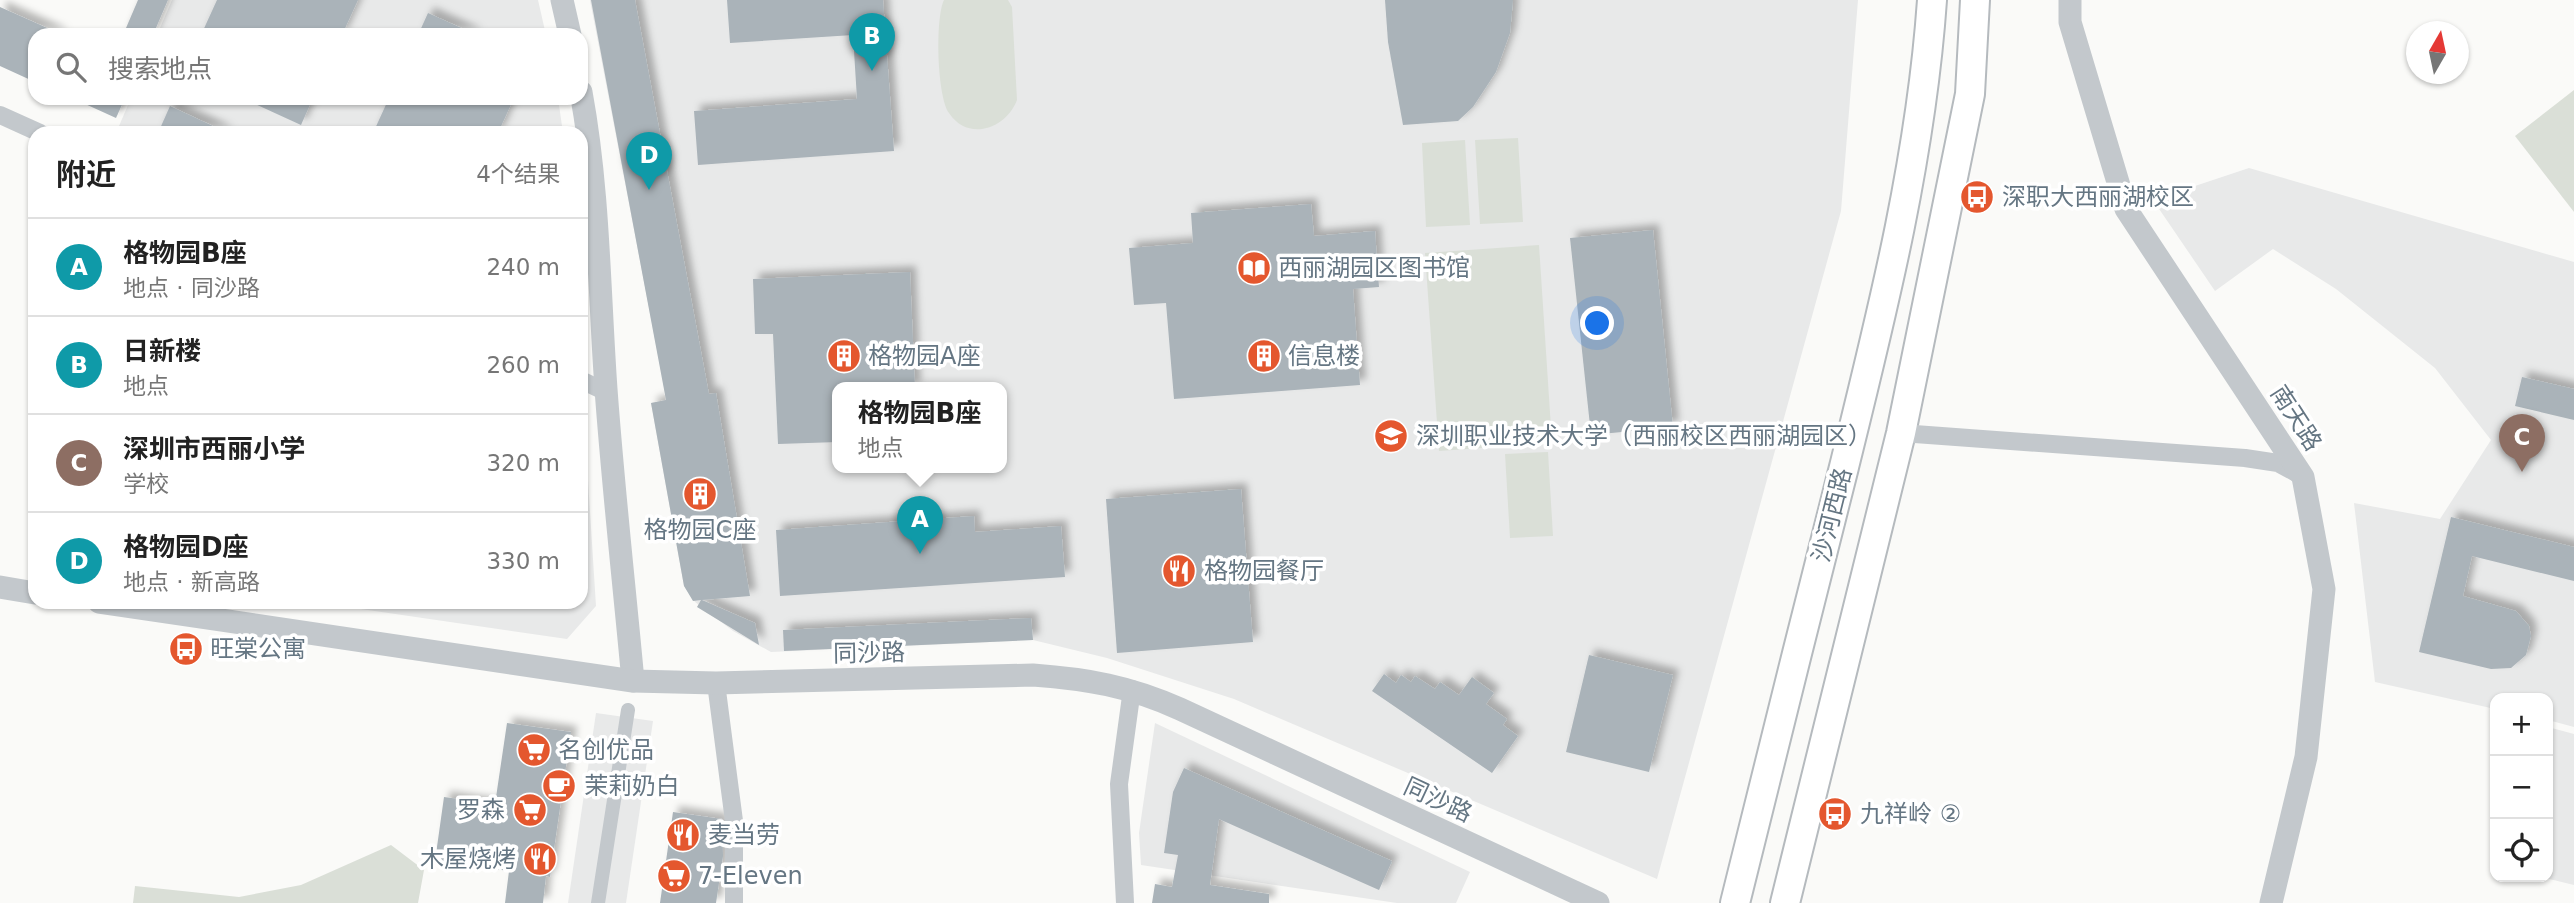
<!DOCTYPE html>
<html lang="zh">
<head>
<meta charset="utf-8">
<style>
  body { margin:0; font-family:"DejaVu Sans","Noto Sans SC",sans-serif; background:#f2f2f2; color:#222 }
  .controls { position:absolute; right:21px; bottom:21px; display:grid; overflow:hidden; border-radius:14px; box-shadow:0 2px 5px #0004 }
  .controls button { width:63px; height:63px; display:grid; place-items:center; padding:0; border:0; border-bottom:2px solid #e0e0e0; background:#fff; color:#222; font:35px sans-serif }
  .compass { position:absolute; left:2406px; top:21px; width:63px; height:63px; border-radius:50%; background:#fff; box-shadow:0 2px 5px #0004; rotate:9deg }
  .you { position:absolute; left:1598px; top:324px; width:24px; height:24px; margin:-18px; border:5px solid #fff; border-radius:50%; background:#1a73e8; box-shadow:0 0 0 10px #1a73e833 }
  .badge { display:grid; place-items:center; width:46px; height:46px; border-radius:50%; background:#d93025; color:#fff; font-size:23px; font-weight:700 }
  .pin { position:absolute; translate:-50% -58px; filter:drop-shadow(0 2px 4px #0008) }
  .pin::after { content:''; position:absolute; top:37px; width:24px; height:21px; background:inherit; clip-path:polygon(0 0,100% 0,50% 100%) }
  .popup { position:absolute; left:832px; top:382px; width:175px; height:91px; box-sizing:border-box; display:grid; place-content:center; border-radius:14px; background:#fff; filter:drop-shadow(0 2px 5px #0005); font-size:23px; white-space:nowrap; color:#767676 }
  .popup b { font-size:26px; color:#222 }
  .popup::after { content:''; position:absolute; left:50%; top:100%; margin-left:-14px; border:14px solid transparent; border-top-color:#fff }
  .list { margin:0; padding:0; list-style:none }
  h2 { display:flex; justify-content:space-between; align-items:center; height:91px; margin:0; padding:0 28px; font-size:30px }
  h2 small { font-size:23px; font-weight:400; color:#767676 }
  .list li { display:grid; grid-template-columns:46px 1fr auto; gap:21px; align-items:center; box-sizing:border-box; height:98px; padding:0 28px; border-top:2px solid #e0e0e0 }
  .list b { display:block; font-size:26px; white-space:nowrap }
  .list p { margin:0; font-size:23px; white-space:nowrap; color:#767676 }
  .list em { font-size:23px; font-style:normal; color:#767676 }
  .icon { flex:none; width:38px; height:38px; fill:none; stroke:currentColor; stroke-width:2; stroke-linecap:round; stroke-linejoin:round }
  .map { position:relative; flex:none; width:2574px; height:903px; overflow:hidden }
  .search { position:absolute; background:#fff; box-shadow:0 2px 5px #0004; left:28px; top:28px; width:560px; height:77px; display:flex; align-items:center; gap:18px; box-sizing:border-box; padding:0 24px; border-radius:21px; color:#767676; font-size:26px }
  .panel { position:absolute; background:#fff; box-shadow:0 2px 5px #0004; left:28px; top:126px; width:560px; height:483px; border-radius:21px }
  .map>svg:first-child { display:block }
  .built { fill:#e8e9e9; fill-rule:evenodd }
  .green { fill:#dadfd7 }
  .building { fill:#aab3b9; filter:url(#shadow) }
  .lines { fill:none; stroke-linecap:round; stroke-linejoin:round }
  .primary-casing { stroke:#b5babe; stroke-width:32 }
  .pedestrian { stroke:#c3c8cc; stroke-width:14 }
  .minor { stroke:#c3c8cc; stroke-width:18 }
  .tertiary { stroke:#c3c8cc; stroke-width:23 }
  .primary { stroke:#fff; stroke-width:28 }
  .labels { text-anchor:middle; stroke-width:7; stroke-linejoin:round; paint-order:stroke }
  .poi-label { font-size:24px; fill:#657683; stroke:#fff; text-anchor:start }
  .street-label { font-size:24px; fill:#657683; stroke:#fff }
</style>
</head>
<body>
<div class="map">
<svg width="2574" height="903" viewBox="0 0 2574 903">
  <defs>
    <filter id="shadow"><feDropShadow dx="6" dy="-6" stdDeviation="3.5" flood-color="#0004"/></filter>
  </defs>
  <rect width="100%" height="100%" fill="#fafaf8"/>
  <g class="built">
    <polygon points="172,0 538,0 546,35 157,35"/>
    <path d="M590 0H1858L1841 211 1657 879 1234 699 1107 658 1033 640 771 652 733 631 695 602 684 586 651 403 666 400 664 386ZM838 388H1002V468H838Z"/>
    <polygon points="131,98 558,98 563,133 116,133"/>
    <polygon points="2249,168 2574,262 2574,727 2548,720 2548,698 2495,698 2495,709 2375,682 2354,503 2440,519 2491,440 2435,368 2336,289 2273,249 2215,291 2153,200"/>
    <polygon points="581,370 596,606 567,639 313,602 581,602"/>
    <polygon points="596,713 653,721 626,903 568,903"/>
    <polygon points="1155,723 1470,872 1456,903 1397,903 1141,865 1139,833"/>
    <polygon points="2548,727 2574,734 2574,885 2541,877 2548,877"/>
  </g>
  <g class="green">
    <path d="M944 0H1008L1012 7 1017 100C1006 129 968 142 949 113 937 96 935 18 944 0Z"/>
    <polygon points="2574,90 2574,212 2515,136"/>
    <polygon points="1518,138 1523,222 1480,224 1475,140"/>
    <polygon points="1465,140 1470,225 1426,227 1422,143"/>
    <polygon points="1539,245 1552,443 1439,451 1425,253"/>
    <polygon points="1548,452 1553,536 1510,538 1505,454"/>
    <polygon points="391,845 424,870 418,903 133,903 135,886 239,897 301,885"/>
  </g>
  <g class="building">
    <polygon points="138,0 168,0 153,35 123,35"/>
    <polygon points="217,0 358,0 342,35 201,35"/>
    <polygon points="591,0 635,0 709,394 716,393 750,596 702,600 755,623 759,645 697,607 701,600 693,601 684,586 651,403 666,400"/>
    <polygon points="727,0 883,0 894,151 698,165 694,111 857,99 853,35 730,43"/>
    <polygon points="1385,0 1513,0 1510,33 1496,72 1473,107 1458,121 1403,125 1388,42"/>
    <polygon points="0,7 63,35 35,35 35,82 0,66"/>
    <polygon points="428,13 477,35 418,35"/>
    <polygon points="72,98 125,98 116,118"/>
    <polygon points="242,98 313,98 301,125"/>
    <polygon points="389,98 514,98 498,133 373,133"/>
    <polygon points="170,106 228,133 158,133"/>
    <polygon points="1311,204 1314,236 1375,231 1379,287 1353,289 1360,385 1174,399 1166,303 1134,305 1129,248 1193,243 1191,213"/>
    <polygon points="1653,230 1673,427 1591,435 1570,238"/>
    <polygon points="910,272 915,388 838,388 838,442 778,444 773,334 755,334 753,279"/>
    <polygon points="2522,377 2574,389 2574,420 2515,406"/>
    <polygon points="1241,489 1253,642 1117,653 1106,499"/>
    <polygon points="974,516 975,532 1061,526 1065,577 780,596 776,530"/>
    <polygon points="2451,517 2574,547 2574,581 2472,556 2463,596 2516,611 2529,626 2531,636 2526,655 2511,668 2491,669 2419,652"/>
    <polygon points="1031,618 1033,640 784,651 783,630"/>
    <polygon points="1589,655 1673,675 1649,772 1566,752"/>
    <polygon points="1384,674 1396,683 1401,675 1411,682 1415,676 1435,689 1440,682 1459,695 1472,677 1494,693 1486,704 1507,719 1503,725 1518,736 1492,773 1372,691"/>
    <polygon points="507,723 571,732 550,877 546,876 543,903 505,903 509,871 435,861 444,797 495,804"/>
    <polygon points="1184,768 1392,861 1379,890 1219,819 1210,885 1269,894 1269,903 1152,903 1155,884 1172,887 1178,855 1164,853 1173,792"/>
    <polygon points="673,812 722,819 723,856 716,903 660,903"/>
  </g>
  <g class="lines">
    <g class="primary-casing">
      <g id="primary">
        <path d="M1735 903C1771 758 1807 612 1844 467 1882 313 1921 159 1932 0"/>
        <polyline points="1785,903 1901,433 1970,94 1975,0"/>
      </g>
    </g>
    <polyline class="pedestrian" points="598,903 628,710"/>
    <g class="minor">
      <polyline points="0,115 40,133"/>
      <polyline points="581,380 606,392"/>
      <polyline points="1901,433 2245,458 2278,463 2300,475"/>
      <polyline points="716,683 734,821 734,903"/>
      <polyline points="1125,903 1119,784 1132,689"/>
    </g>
    <g class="tertiary">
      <polyline points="562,0 570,35"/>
      <polyline points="2070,0 2070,22 2126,209 2303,477 2324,589 2306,757 2271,903"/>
      <path d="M581 92C599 190 599 290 606 389 613 486 624 583 633 681"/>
      <polyline points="0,587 35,593"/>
      <path d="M99 602 633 681 716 683 1033 675C1087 679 1129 686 1180 709L1598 903"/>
    </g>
    <use href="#primary" class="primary"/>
  </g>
  <defs>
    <g id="bus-disc" transform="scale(1.75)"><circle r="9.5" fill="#e4572e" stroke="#fff"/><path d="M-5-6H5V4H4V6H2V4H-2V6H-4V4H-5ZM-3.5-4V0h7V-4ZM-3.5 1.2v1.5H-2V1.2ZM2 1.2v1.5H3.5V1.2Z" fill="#fff"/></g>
    <g id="library-disc" transform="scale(1.75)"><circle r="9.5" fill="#e4572e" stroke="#fff"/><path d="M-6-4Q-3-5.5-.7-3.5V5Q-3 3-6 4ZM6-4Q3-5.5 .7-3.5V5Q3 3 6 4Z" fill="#fff"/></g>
    <g id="building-disc" transform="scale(1.75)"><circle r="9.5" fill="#e4572e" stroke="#fff"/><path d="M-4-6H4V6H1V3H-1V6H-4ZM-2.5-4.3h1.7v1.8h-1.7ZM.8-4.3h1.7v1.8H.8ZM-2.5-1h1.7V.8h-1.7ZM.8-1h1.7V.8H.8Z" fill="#fff"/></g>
    <g id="university-disc" transform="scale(1.75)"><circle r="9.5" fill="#e4572e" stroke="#fff"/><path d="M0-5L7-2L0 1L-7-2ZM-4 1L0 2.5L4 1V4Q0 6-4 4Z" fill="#fff"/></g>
    <g id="restaurant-disc" transform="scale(1.75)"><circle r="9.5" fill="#e4572e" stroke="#fff"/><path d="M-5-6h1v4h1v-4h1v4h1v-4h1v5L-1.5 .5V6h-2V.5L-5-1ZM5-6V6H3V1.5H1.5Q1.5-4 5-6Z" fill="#fff"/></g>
    <g id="supermarket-disc" transform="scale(1.75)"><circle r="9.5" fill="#e4572e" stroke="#fff"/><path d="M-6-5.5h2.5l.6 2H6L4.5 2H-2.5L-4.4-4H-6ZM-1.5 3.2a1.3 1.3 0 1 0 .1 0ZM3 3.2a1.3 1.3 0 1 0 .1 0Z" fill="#fff"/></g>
    <g id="cafe-disc" transform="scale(1.75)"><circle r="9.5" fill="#e4572e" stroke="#fff"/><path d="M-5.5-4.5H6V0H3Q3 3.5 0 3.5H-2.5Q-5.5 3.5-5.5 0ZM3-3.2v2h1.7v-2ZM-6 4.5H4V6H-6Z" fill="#fff"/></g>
  </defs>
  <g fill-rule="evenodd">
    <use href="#bus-disc" x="1977" y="197"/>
    <use href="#library-disc" x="1254" y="268"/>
    <use href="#building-disc" x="844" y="356"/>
    <use href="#building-disc" x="1264" y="356"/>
    <use href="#university-disc" x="1391" y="436"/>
    <use href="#building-disc" x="700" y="494"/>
    <use href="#restaurant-disc" x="1179" y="571"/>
    <use href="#bus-disc" x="186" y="649"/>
    <use href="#supermarket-disc" x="534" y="750"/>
    <use href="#cafe-disc" x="559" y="786"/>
    <use href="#supermarket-disc" x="530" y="810"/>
    <use href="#bus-disc" x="1835" y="814"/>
    <use href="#restaurant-disc" x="683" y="835"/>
    <use href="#restaurant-disc" x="540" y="859"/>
    <use href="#supermarket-disc" x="674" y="876"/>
  </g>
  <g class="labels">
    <g class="poi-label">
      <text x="2002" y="205">深职大西丽湖校区</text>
      <text x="1278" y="276">西丽湖园区图书馆</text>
      <text x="868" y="364">格物园A座</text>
      <text x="1288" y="364">信息楼</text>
      <text x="1416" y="444">深圳职业技术大学（西丽校区西丽湖园区）</text>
      <text x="700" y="538" text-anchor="middle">格物园C座</text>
      <text x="1204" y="579">格物园餐厅</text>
      <text x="210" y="657">旺棠公寓</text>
      <text x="558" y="758">名创优品</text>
      <text x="584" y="794">茉莉奶白</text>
      <text x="505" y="818" text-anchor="end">罗森</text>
      <text x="1860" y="822">九祥岭 ②</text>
      <text x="708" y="843">麦当劳</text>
      <text x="516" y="867" text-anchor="end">木屋烧烤</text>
      <text x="698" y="884">7-Eleven</text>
    </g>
    <g class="street-label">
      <text transform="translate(2296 418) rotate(57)" y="8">南天路</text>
      <text transform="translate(1832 515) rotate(-76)" y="8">沙河西路</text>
      <text transform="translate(869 653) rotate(-1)" y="8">同沙路</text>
      <text transform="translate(1438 800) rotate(25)" y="8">同沙路</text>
    </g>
  </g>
</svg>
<div class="controls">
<button>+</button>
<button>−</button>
<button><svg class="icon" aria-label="locate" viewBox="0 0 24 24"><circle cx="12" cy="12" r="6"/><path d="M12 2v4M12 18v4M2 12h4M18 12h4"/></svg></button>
</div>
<svg class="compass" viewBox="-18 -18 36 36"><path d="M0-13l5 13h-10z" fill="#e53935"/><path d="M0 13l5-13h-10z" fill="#767676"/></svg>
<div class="you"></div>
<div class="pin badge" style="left:920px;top:554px;background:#0f9aa8">A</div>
<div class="popup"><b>格物园B座</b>地点</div>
<div class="pin badge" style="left:872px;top:71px;background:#0f9aa8">B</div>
<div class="pin badge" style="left:2522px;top:472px;background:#8d6e63">C</div>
<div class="pin badge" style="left:649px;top:190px;background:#0f9aa8">D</div>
<div class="search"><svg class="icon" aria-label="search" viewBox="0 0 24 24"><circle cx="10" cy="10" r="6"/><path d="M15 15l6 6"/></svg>搜索地点</div>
<section class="panel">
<h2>附近<small>4个结果</small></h2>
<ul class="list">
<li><span class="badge" style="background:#0f9aa8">A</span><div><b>格物园B座</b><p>地点 · 同沙路</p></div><em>240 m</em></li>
<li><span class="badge" style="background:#0f9aa8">B</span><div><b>日新楼</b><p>地点</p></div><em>260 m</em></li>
<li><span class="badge" style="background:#8d6e63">C</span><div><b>深圳市西丽小学</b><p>学校</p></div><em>320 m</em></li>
<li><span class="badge" style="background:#0f9aa8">D</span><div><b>格物园D座</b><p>地点 · 新高路</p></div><em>330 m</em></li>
</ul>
</section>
</div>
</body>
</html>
